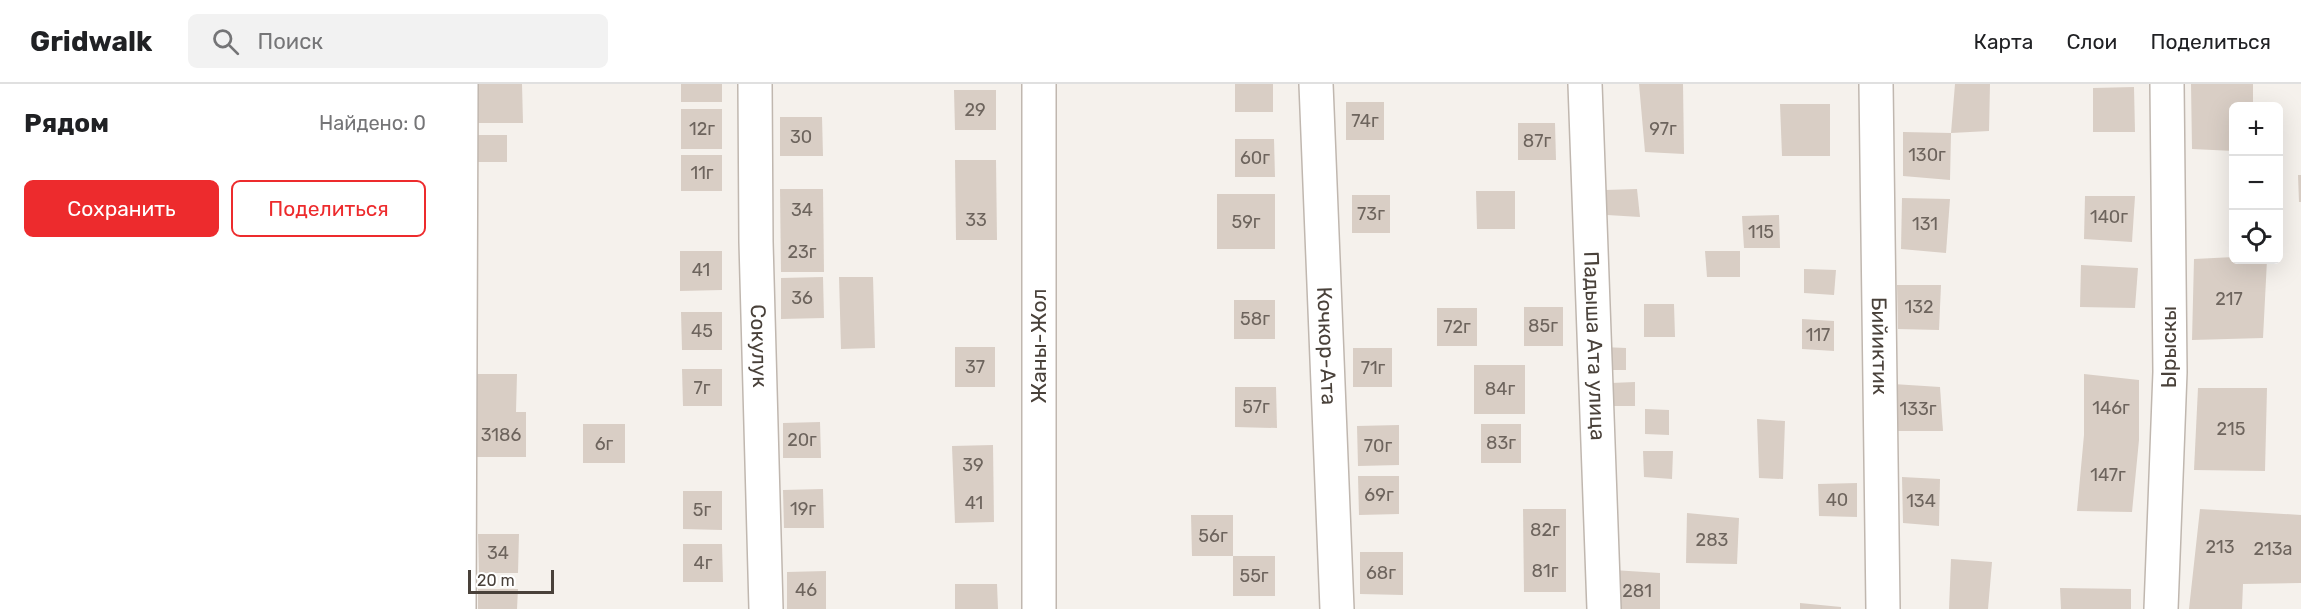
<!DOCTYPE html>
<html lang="ru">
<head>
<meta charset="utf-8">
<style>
  body { margin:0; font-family:Rubik,sans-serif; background:#f2f2f2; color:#202124 }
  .controls { position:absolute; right:18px; top:18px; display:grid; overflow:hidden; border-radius:9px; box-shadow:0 6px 24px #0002 }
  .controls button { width:54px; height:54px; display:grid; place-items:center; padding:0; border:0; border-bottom:2px solid #e0e0e0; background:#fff; color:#202124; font:30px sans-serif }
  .scale { position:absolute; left:18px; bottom:15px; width:86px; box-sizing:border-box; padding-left:6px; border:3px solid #49413a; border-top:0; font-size:16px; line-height:21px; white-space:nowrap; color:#49413a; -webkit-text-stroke:4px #fff; paint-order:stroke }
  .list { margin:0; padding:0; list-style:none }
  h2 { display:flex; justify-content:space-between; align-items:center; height:78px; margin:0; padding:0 24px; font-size:26px }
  h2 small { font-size:20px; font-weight:400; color:#757577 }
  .actions { display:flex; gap:12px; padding:18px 24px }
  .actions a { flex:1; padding:14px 0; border:2px solid #ed2b2d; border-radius:9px; text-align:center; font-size:21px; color:#ed2b2d }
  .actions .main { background:#ed2b2d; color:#fff }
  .icon { flex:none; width:33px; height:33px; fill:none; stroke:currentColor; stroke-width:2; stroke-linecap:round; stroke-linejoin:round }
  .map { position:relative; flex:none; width:1851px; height:525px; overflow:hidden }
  header { display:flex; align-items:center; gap:36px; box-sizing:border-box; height:84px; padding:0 30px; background:#fff; border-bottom:2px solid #e0e0e0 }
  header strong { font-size:28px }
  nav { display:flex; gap:33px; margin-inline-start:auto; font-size:21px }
  .search { width:420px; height:54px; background:#f2f2f2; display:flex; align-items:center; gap:15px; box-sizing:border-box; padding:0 21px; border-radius:9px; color:#757577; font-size:22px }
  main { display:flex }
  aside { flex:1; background:#fff }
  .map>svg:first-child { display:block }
  .building { fill:#d9cec5 }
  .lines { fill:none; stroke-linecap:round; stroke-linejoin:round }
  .minor-casing { stroke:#c0b7af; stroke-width:36 }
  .minor { stroke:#fff; stroke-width:33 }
  .labels { text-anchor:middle; stroke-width:5; stroke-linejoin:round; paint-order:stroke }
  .number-label { font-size:18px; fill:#6d645d }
  .street-label { font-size:21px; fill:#49413a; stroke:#fff }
</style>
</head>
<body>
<header>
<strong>Gridwalk</strong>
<div class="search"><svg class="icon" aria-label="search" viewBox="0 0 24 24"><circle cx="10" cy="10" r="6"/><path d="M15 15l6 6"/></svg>Поиск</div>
<nav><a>Карта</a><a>Слои</a><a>Поделиться</a></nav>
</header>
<main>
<aside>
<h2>Рядом<small>Найдено: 0</small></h2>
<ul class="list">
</ul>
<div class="actions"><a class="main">Сохранить</a><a>Поделиться</a></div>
</aside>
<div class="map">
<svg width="1851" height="525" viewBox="0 0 1851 525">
  <rect width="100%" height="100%" fill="#f5f1ec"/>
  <g class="building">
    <polygon points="27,0 72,0 73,39 26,39"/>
    <rect x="231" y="0" width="41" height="18"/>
    <rect x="785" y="0" width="38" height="28"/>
    <polygon points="1189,0 1233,0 1234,70 1195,68"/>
    <polygon points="1505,0 1540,0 1539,47 1501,49 1500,96 1453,92 1453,48 1501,49"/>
    <polygon points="1741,0 1803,0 1803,22 1784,22 1784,67 1742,65"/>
    <polygon points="1684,3 1685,48 1643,48 1643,4"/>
    <polygon points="504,6 546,6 546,46 505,46"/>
    <rect x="896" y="18" width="38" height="38"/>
    <polygon points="1330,20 1380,20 1380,72 1332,72"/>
    <rect x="231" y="25" width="41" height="40"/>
    <polygon points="330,33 372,33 373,72 330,72"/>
    <polygon points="1068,39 1105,39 1106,76 1068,76"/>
    <polygon points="27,51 57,51 57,78 28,78"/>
    <polygon points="785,55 824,55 825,93 785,93"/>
    <rect x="231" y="71" width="41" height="36"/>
    <polygon points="505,76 546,76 547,156 506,156"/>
    <polygon points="1848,91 1851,91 1851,118 1849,118"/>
    <polygon points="330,105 373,105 374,188 331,188"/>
    <polygon points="1187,105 1190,133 1157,131 1155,106"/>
    <polygon points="1026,107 1065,107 1065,145 1027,145"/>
    <rect x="767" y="110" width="58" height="55"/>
    <rect x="902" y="111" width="38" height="38"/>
    <polygon points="1635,112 1685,112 1682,158 1634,155"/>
    <polygon points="1452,114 1500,115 1496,169 1451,165"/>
    <polygon points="1329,131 1330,164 1294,164 1292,132"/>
    <polygon points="230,167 272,167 272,206 230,207"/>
    <polygon points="1255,167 1290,167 1290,193 1257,193"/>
    <polygon points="1784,173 1784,176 1817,176 1813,254 1742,256 1744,175"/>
    <polygon points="1631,181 1688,184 1685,224 1630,223"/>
    <polygon points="1354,185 1386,186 1384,211 1354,209"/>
    <polygon points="373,193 374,234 331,235 331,194"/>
    <polygon points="389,193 423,193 425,264 391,265"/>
    <polygon points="1447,201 1491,201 1489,246 1448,245"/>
    <rect x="784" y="216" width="41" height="39"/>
    <polygon points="1194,220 1224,220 1225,253 1194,253"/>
    <rect x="1074" y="223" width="39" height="39"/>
    <rect x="987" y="224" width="40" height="38"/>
    <polygon points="231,228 272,228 272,266 232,266"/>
    <polygon points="1352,235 1384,237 1384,267 1352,265"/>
    <rect x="505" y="263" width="40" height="40"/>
    <polygon points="1153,263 1176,264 1176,286 1153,286"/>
    <rect x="903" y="264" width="39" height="39"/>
    <rect x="1024" y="281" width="51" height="49"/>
    <polygon points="232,285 272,285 272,322 233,322"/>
    <polygon points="27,290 67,290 66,328 76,328 76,373 27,373"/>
    <polygon points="1634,290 1689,296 1689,356 1682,428 1627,427 1634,351"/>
    <polygon points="1185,298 1185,322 1161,322 1161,299"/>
    <polygon points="1443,300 1490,303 1493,347 1446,347"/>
    <polygon points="785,303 826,303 827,344 785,343"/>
    <polygon points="1748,304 1817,304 1815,387 1744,386"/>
    <polygon points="1195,325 1219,326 1219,351 1195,350"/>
    <polygon points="1307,335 1335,337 1333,395 1309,394"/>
    <polygon points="370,338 371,374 333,374 333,339"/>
    <rect x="133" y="340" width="42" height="39"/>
    <rect x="1031" y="340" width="40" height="39"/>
    <polygon points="949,341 949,381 908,382 907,342"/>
    <polygon points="543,361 544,438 505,439 502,362"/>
    <polygon points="1193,367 1223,367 1222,395 1194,393"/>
    <polygon points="908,392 949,392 949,430 909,431"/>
    <polygon points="1452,393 1490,395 1489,442 1453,439"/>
    <polygon points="1407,399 1407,433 1369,432 1368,400"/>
    <polygon points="373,405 374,444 334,444 333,406"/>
    <polygon points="233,407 272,407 272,446 233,445"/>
    <polygon points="1073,425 1116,425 1116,508 1074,508"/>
    <polygon points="1750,425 1851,431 1851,499 1793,500 1792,525 1739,525"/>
    <polygon points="1237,429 1289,434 1287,480 1236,479"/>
    <polygon points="741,431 783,431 783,472 742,472"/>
    <polygon points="28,450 69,450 68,489 29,489"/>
    <polygon points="233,460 272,460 273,498 233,498"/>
    <polygon points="910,468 953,468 953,511 910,510"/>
    <rect x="783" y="472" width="42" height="40"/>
    <polygon points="1501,475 1542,478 1538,525 1499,525"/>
    <polygon points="1163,486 1210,489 1210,525 1163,525"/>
    <polygon points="376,487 376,525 337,525 337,488"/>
    <polygon points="505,500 547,500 548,525 505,525"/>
    <polygon points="1610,504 1681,505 1681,525 1611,525"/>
    <polygon points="28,505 68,505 67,525 28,525"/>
    <polygon points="1350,519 1391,523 1391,525 1350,525"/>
  </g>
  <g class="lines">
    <g class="minor-casing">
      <g id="minor">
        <path id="s1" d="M305 0 306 158 316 525"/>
        <path id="s2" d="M866 0 887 525"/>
        <path id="s3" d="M1135 0 1154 525"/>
        <path id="s4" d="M1426 0 1433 525"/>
        <polyline points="9,525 11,0"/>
        <polyline points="589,525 589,0"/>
        <polyline points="1711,525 1720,288 1717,0"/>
      </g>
    </g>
    <use href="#minor" class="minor"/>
  </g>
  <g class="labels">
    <g class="number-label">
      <text x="525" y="32">29</text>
      <text x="915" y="43">74г</text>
      <text x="252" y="51">12г</text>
      <text x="1213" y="51">97г</text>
      <text x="351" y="59">30</text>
      <text x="1087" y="63">87г</text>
      <text x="1477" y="77">130г</text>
      <text x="805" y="80">60г</text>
      <text x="252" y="95">11г</text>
      <text x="352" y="132">34</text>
      <text x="921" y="136">73г</text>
      <text x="1659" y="139">140г</text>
      <text x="526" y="142">33</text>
      <text x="796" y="144">59г</text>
      <text x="1475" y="146">131</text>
      <text x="1311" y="154">115</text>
      <text x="352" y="174">23г</text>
      <text x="251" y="192">41</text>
      <text x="352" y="220">36</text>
      <text x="1779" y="221">217</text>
      <text x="1469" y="229">132</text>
      <text x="805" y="241">58г</text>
      <text x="1093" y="248">85г</text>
      <text x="1007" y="249">72г</text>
      <text x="252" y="253">45</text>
      <text x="1368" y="257">117</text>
      <text x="525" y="289">37</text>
      <text x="923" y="290">71г</text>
      <text x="252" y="310">7г</text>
      <text x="1050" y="311">84г</text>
      <text x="806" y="329">57г</text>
      <text x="1661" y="330">146г</text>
      <text x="1468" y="331">133г</text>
      <text x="1781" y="351">215</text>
      <text x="51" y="357">3186</text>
      <text x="352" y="362">20г</text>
      <text x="1051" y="365">83г</text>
      <text x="154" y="366">6г</text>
      <text x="928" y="368">70г</text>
      <text x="523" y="387">39</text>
      <text x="1658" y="397">147г</text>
      <text x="929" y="417">69г</text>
      <text x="1387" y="422">40</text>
      <text x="1471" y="423">134</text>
      <text x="524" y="425">41</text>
      <text x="353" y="431">19г</text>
      <text x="252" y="432">5г</text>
      <text x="1095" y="452">82г</text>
      <text x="763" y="458">56г</text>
      <text x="1262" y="462">283</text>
      <text x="1770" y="469">213</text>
      <text x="1823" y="471">213а</text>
      <text x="48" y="475">34</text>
      <text x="253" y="485">4г</text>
      <text x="1095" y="493">81г</text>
      <text x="931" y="495">68г</text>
      <text x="804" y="498">55г</text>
      <text x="356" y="512">46</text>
      <text x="1187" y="513">281</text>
    </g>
    <g class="street-label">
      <text transform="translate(589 262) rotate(-90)" y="7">Жаны-Жол</text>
      <text dy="7" stroke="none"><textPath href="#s2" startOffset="262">Кочкор-Ата</textPath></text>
      <text dy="7" stroke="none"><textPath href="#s3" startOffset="262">Падыша Ата улица</textPath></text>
      <text dy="7" stroke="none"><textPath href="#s1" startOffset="262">Сокулук</textPath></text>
      <text dy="7" stroke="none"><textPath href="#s4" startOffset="262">Бийиктик</textPath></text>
      <text transform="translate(1719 263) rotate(-90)" y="7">Ырыскы</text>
    </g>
  </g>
</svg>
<div class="controls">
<button>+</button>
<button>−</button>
<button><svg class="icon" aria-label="locate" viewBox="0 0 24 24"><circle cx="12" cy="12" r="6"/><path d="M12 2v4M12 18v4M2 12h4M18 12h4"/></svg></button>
</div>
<div class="scale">20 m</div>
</div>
</main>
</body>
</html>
